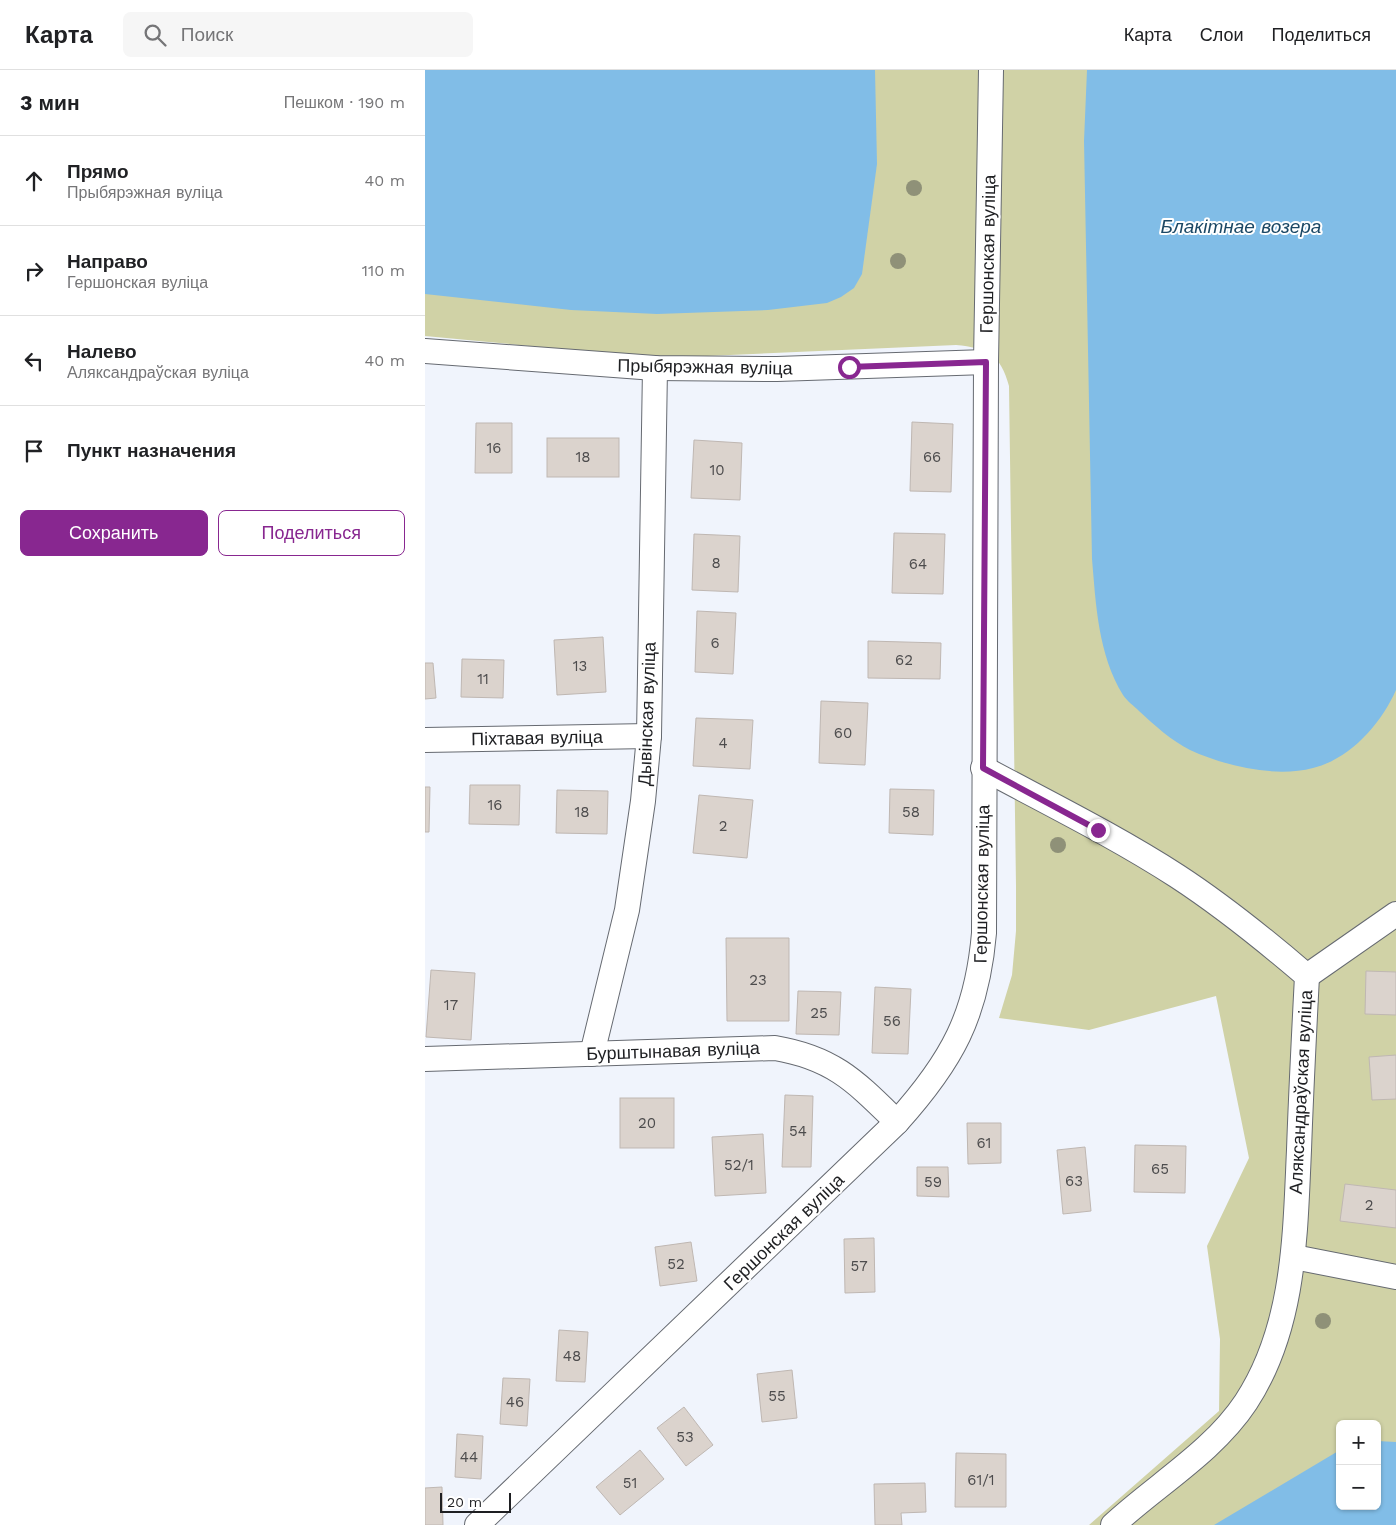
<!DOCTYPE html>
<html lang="ru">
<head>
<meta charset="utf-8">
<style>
  body { margin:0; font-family:"Work Sans",sans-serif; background:#f6f6f6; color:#202124 }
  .controls { position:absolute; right:15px; bottom:15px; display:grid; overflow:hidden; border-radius:8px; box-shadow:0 1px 4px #0004 }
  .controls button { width:45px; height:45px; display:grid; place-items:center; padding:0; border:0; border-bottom:1px solid #e0e0e0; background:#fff; color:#202124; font:25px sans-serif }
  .scale { position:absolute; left:15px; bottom:12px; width:71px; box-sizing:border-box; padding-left:5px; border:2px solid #1e1f22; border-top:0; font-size:14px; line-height:18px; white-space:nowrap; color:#1e1f22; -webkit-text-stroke:4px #fff; paint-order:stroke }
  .stop { position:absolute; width:15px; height:15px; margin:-11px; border:4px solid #882790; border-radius:50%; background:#fff }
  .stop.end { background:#882790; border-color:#fff; box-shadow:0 1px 5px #0008 }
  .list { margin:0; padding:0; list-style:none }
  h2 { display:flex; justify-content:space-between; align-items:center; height:65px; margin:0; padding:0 20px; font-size:21px }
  h2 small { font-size:16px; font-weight:400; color:#757577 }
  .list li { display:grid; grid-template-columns:32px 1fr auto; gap:15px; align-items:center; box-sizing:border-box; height:90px; padding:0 20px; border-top:1px solid #e0e0e0 }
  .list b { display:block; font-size:19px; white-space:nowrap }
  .list p { margin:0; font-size:16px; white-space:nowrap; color:#757577 }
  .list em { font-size:16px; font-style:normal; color:#757577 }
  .actions { display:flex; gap:10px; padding:15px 20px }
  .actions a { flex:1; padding:11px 0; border:1px solid #882790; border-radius:8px; text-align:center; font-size:18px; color:#882790 }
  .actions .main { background:#882790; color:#fff }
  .icon { flex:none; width:28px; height:28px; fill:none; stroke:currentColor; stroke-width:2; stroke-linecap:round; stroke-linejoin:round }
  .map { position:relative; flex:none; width:971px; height:1455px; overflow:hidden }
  header { display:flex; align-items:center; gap:30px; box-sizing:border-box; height:70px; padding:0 25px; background:#fff; border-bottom:1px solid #e0e0e0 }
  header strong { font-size:24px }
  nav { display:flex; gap:28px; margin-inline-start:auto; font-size:18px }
  .search { width:350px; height:45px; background:#f6f6f6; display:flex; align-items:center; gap:12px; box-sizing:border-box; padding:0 18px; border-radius:8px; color:#757577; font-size:19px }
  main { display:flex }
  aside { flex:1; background:#fff }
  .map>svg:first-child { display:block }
  .green { fill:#d0d2a6; fill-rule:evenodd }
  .water { fill:#81bde7 }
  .building { fill:#dbd3cd; stroke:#bfb7b2 }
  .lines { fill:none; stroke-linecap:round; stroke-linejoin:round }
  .street-casing { stroke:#666a71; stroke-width:26 }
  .street { stroke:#fff; stroke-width:24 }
  .tree { fill:#8f9178 }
  .route { stroke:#882790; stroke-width:6 }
  .labels { text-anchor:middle; stroke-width:4; stroke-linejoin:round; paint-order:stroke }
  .number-label { font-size:15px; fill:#4d4c4d }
  .street-label { font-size:18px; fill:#1e1f22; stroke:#fff }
  .water-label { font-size:19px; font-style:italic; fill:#1b4865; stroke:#fff }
</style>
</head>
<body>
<header>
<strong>Карта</strong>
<div class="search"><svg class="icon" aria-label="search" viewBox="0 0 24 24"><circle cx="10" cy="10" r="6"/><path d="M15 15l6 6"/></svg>Поиск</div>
<nav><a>Карта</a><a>Слои</a><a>Поделиться</a></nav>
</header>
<main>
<aside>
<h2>3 мин<small>Пешком · 190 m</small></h2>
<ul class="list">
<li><svg class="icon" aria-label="ahead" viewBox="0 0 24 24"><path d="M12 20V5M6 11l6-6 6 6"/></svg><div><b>Прямо</b><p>Прыбярэжная вуліца</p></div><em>40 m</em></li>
<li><svg class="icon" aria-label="right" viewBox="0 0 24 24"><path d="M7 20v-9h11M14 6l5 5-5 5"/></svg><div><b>Направо</b><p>Гершонская вуліца</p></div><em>110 m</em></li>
<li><svg class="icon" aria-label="left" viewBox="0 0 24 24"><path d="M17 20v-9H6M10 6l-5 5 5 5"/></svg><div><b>Налево</b><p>Аляксандраўская вуліца</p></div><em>40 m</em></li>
<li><svg class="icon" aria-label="arrive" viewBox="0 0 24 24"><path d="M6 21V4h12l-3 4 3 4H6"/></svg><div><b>Пункт назначения</b></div></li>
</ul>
<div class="actions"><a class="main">Сохранить</a><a>Поделиться</a></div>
</aside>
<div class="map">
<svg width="971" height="1455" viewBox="0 0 971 1455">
  <rect width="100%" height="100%" fill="#f0f4fc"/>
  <path class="green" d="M0 0H971V1455H664L794 1341 795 1269 782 1176 824 1088 791 926 664 960 574 948 587 905 591 861V816L584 316C576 285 562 278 531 275L260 287 199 285 0 266ZM915 1354H952V1436H915Z"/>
  <g class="water">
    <polygon points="0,0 450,0 452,94 437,204 429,218 416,227 402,233 343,240 232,244 146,240 0,224"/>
    <path d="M662 0H971V620C956 654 925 689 888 698 850 708 800 696 765 680 747 671 729 655 714 641 709 636 702 631 698 625 673 584 671 535 667 489L659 71Z"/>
    <polygon points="952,1371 971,1372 971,1455 789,1455 915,1380 915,1436 952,1436"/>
  </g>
  <g class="building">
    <polygon points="487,352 528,354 526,422 485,421"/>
    <polygon points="51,353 87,353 87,403 50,403"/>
    <rect x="122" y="368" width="72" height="39"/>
    <polygon points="269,370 317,373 315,430 266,428"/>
    <polygon points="469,463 520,464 518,524 467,523"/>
    <polygon points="269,464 315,466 313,522 267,520"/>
    <polygon points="272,541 311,543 308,604 270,602"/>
    <polygon points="178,567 181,622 132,625 129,570"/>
    <polygon points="443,571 516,573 515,609 443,608"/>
    <polygon points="37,589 79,590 78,628 36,627"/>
    <polygon points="0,593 8,593 11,628 0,629"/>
    <polygon points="396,631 443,633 440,695 394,693"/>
    <polygon points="271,648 328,650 325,699 268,696"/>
    <polygon points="45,715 95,715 94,755 44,754"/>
    <polygon points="0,717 5,717 4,762 0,762"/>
    <polygon points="465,719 509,720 508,765 464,763"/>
    <polygon points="132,720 183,721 182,764 131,763"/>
    <polygon points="274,725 328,730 322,788 268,783"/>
    <polygon points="301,868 364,868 364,951 302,951"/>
    <polygon points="6,900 50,903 46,970 1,967"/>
    <polygon points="941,901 971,902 971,945 940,944"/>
    <polygon points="450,917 486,919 483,984 447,983"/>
    <polygon points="373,921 416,922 414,965 371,964"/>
    <polygon points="971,985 971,1029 947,1030 944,987"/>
    <polygon points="360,1025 388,1026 386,1097 357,1097"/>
    <rect x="195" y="1028" width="54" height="50"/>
    <polygon points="542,1053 576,1053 576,1093 543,1094"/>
    <polygon points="338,1064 341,1123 290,1126 287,1067"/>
    <polygon points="710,1075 761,1076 760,1123 709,1122"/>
    <polygon points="660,1077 666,1141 638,1144 632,1080"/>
    <polygon points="492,1097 523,1097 524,1127 492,1126"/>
    <polygon points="920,1114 971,1120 971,1158 915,1151"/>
    <polygon points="449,1168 450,1222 420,1223 419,1169"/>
    <polygon points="266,1172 272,1211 235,1216 230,1177"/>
    <polygon points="134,1260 163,1262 160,1312 131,1311"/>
    <polygon points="367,1300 372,1348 337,1352 332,1304"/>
    <polygon points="78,1308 105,1309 102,1356 75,1354"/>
    <polygon points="259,1337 288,1375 261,1396 232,1358"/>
    <polygon points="32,1364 58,1366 56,1409 30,1407"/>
    <polygon points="215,1380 239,1409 195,1445 171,1417"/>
    <polygon points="531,1383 581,1384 581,1437 530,1437"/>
    <polygon points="500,1413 501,1442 476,1443 477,1455 450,1455 449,1414"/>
    <polygon points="17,1417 18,1455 0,1455 0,1418"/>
  </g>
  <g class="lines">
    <g class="street-casing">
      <g id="street">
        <polyline points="0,281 230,298 352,299 561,292"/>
        <polyline points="0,670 224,666"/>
        <path d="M558 698C623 733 690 766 752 806 798 836 840 870 882 906 879 964 876 1022 874 1080 870 1166 870 1257 821 1332 788 1382 731 1415 688 1455"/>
        <polyline points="882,906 971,844"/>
        <polyline points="167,984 202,840 218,731 224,666 230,298"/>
        <path d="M0 989 350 978C409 988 431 1012 472 1052"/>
        <polyline points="869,1187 971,1207"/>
        <path d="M52 1455 472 1052C527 991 552 945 559 863L561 292 566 0"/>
      </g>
    </g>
    <use href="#street" class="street"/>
  </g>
  <g class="tree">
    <circle cx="489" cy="118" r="8"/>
    <circle cx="473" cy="191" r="8"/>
    <circle cx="633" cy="775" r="8"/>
    <circle cx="898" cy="1251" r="8"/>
  </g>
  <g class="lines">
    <polyline class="route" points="424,297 561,292 558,698 673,760"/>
  </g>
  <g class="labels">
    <g class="number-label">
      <text x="69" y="383">16</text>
      <text x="158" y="392">18</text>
      <text x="507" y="392">66</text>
      <text x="292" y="405">10</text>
      <text x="291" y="498">8</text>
      <text x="493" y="499">64</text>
      <text x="290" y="578">6</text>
      <text x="479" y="595">62</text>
      <text x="155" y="601">13</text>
      <text x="58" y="614">11</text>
      <text x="418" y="668">60</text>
      <text x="298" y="678">4</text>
      <text x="70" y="740">16</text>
      <text x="157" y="747">18</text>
      <text x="486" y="747">58</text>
      <text x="298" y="761">2</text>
      <text x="333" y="915">23</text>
      <text x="26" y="940">17</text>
      <text x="394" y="948">25</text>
      <text x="467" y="956">56</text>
      <text x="222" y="1058">20</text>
      <text x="373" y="1066">54</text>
      <text x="559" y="1078">61</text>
      <text x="314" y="1100">52/1</text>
      <text x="735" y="1104">65</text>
      <text x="649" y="1116">63</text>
      <text x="508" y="1117">59</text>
      <text x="944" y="1140">2</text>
      <text x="251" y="1199">52</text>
      <text x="434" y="1201">57</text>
      <text x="147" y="1291">48</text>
      <text x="352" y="1331">55</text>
      <text x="90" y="1337">46</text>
      <text x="260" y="1372">53</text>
      <text x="44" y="1392">44</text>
      <text x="556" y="1415">61/1</text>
      <text x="205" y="1418">51</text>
    </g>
    <g class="street-label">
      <text transform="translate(563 184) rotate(-89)" y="6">Гершонская вуліца</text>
      <text transform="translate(280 297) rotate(1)" y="6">Прыбярэжная вуліца</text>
      <text transform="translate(222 644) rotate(-88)" y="6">Дывінская вуліца</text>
      <text transform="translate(112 668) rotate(-1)" y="6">Піхтавая вуліца</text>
      <text transform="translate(557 814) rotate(-89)" y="6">Гершонская вуліца</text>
      <text transform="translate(248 981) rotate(-2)" y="6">Бурштынавая вуліца</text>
      <text transform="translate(876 1022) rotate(-87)" y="6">Аляксандраўская вуліца</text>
      <text transform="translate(359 1162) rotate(-44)" y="6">Гершонская вуліца</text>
    </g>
    <g class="water-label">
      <text x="816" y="163">Блакітнае возера</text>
    </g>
  </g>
</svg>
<div class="controls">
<button>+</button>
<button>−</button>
</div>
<div class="scale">20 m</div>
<div class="stop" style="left:424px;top:297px"></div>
<div class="stop end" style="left:673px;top:760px"></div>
</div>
</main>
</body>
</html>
